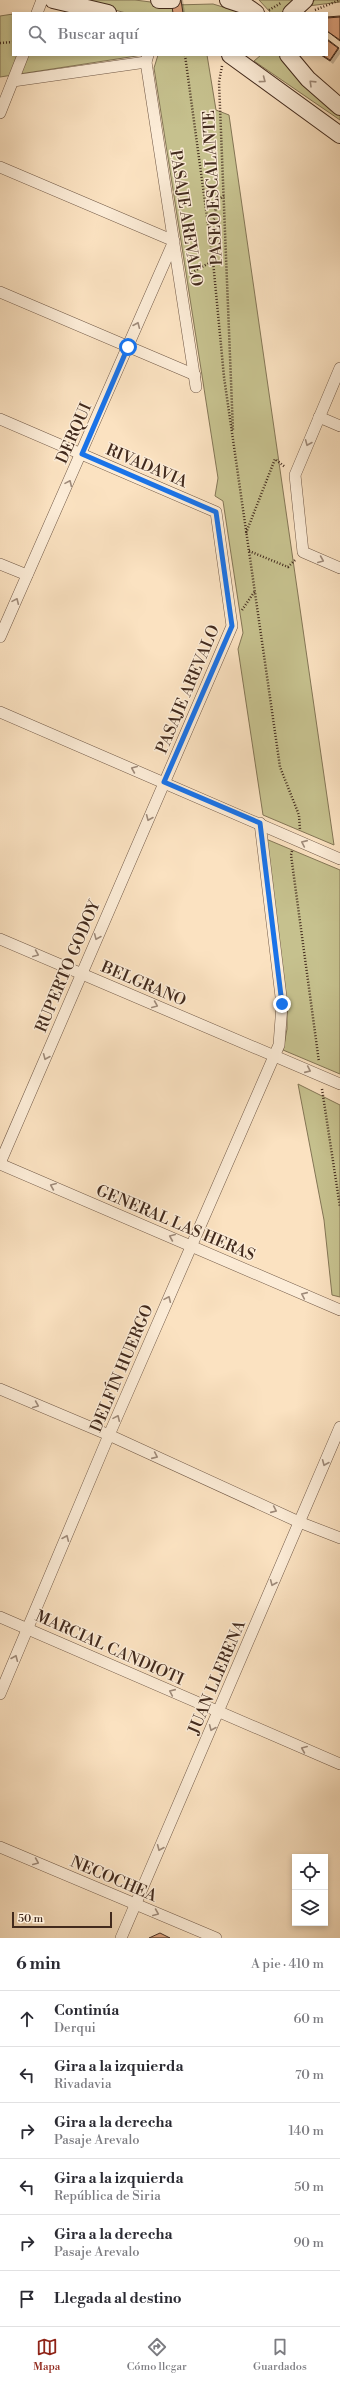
<!DOCTYPE html>
<html lang="es">
<head>
<meta charset="utf-8">
<style>
  body { margin:0; font-family:"Libre Bodoni",serif; background:#f7f7f7; color:#2b2b33 }
  .controls { position:absolute; right:12px; bottom:12px; display:grid; overflow:hidden; border-radius:0px; box-shadow:0 2px 6px #0003 }
  .controls button { width:36px; height:36px; display:grid; place-items:center; padding:0; border:0; border-bottom:1px solid #e1e1e2; background:#fff; color:#2b2b33; font:20px sans-serif }
  .scale { position:absolute; left:12px; bottom:10px; width:100px; box-sizing:border-box; padding-left:4px; border:2px solid #422a1d; border-top:0; font-size:11px; line-height:14px; white-space:nowrap; color:#422a1d; -webkit-text-stroke:3px #fcecd7; paint-order:stroke }
  .stop { position:absolute; width:12px; height:12px; margin:-9px; border:3px solid #1a73e8; border-radius:50%; background:#fff }
  .stop.end { background:#1a73e8; border-color:#fff; box-shadow:0 1px 4px #0008 }
  .list { margin:0; padding:0; list-style:none }
  h2 { display:flex; justify-content:space-between; align-items:center; height:52px; margin:0; padding:0 16px; font-size:17px }
  h2 small { font-size:13px; font-weight:400; color:#7c7c81 }
  .list li { display:grid; grid-template-columns:26px 1fr auto; gap:12px; align-items:center; box-sizing:border-box; height:56px; padding:0 16px; border-top:1px solid #e1e1e2 }
  .list b { display:block; font-size:15px; white-space:nowrap }
  .list p { margin:0; font-size:13px; white-space:nowrap; color:#7c7c81 }
  .list em { font-size:13px; font-style:normal; color:#7c7c81 }
  .icon { flex:none; width:22px; height:22px; fill:none; stroke:currentColor; stroke-width:2; stroke-linecap:round; stroke-linejoin:round }
  .map { position:relative; flex:none; width:340px; height:1938px; overflow:hidden }
  .search { position:absolute; background:#fff; box-shadow:0 2px 6px #0003; left:12px; right:12px; top:12px; height:44px; display:flex; align-items:center; gap:10px; box-sizing:border-box; padding:0 14px; border-radius:0px; color:#7c7c81; font-size:15px }
  .sheet { height:388px; background:#fff }
  nav { display:flex; justify-content:space-around; align-items:center; box-sizing:border-box; height:56px; border-top:1px solid #e1e1e2; background:#fff; font-size:11px; color:#7c7c81 }
  nav a { display:grid; justify-items:center; gap:2px }
  nav .on { color:#8f2418 }
  .map>svg:first-child { display:block }
  .green { fill:#c6c18e; stroke:#847656 }
  .shadow { fill:#0003 }
  .building { fill:#dda27d; stroke:#422a1d }
  .lines { fill:none; stroke-linecap:round; stroke-linejoin:round }
  .street-casing { stroke:#705846; stroke-width:12 }
  .secondary-casing { stroke:#422a1d; stroke-width:18 }
  .path { stroke:#422a1d; stroke-width:2.5; stroke-dasharray:1 2; stroke-linecap:butt }
  .street { stroke:#fcecd7; stroke-width:11 }
  .secondary { stroke:#fcecd7; stroke-width:16 }
  .oneway { stroke:#9f8b7a }
  .route { stroke:#1a73e8; stroke-width:5 }
  .labels { text-anchor:middle; stroke-width:3; stroke-linejoin:round; paint-order:stroke }
  .street-label { font-size:16px; fill:#422a1d; stroke:#fcecd7 }
</style>
</head>
<body>
<div class="map">
<svg width="340" height="1938" viewBox="0 0 340 1938">
  <rect width="100%" height="100%" fill="#fbe2c1"/>
  <filter id="stains"><feTurbulence type="fractalNoise" baseFrequency=".005" numOctaves="4"/><feColorMatrix values="0 0 0 0 .2 0 0 0 0 .09 0 0 0 0 .02 0 0 0 .5 -.17"/></filter>
  <radialGradient id="worn" r=".72"><stop offset=".6" stop-color="#630" stop-opacity="0"/><stop offset="1" stop-color="#630" stop-opacity=".3"/></radialGradient>
  <g class="green">
    <polygon points="78,0 135,0 174,5 213,4 243,13 126,13"/>
    <polygon points="259,0 296,0 281,13 271,13"/>
    <polygon points="315,0 340,0 340,2 308,6"/>
    <polygon points="13,14 13,55 143,55 0,77 0,16"/>
    <polygon points="158,55 207,55 216,110 229,115 334,845 263,815 238,649 243,633 223,501 215,496 218,478 154,68"/>
    <polygon points="261,55 281,55 328,106 340,115 340,120 254,61"/>
    <polygon points="266,839 340,870 340,1074 283,1050 287,1029 287,1004"/>
    <polygon points="298,1084 340,1105 340,1297 332,1295 324,1220"/>
  </g>
  <g class="shadow">
    <polygon points="172,0 183,0 185,13 174,13"/>
    <polygon points="327,41 340,50 340,54 333,64 321,55 327,55"/>
  </g>
  <g class="building">
    <polygon points="171,0 181,0 183,13 173,13"/>
    <polygon points="340,16 340,41 327,31 327,17"/>
    <polygon points="340,17 340,40 327,31 327,18"/>
    <polygon points="327,39 339,48 330,61 321,55 327,55"/>
    <polygon points="327,40 338,48 330,60 322,55 327,55"/>
    <polygon points="160,1933 170,1938 149,1938"/>
  </g>
  <g class="lines">
    <g class="street-casing">
      <g id="street">
        <polyline points="37,13 42,0"/>
        <polyline points="148,55 146,62 196,387"/>
        <polyline points="13,81 146,62"/>
        <polyline points="0,113 23,55"/>
        <polyline points="0,167 174,241 0,637"/>
        <polyline points="0,292 195,375"/>
        <polyline points="340,368 295,475 303,552 340,568"/>
        <polyline points="319,417 340,426"/>
        <polyline points="0,419 216,512 232,626 0,1163"/>
        <polyline points="0,564 27,575"/>
        <polyline points="0,712 340,859"/>
        <polyline points="0,939 340,1084"/>
        <polyline points="0,1164 340,1310"/>
        <polyline points="0,1389 109,1435 299,1522 340,1538"/>
        <polyline points="0,1617 340,1764"/>
        <polyline points="0,1694 109,1435 279,1045 282,1005 260,823"/>
        <polyline points="0,1847 216,1938"/>
        <polyline points="121,1938 340,1427"/>
      </g>
    </g>
    <g class="secondary-casing">
      <g id="secondary">
        <polyline points="53,0 108,13"/>
        <polyline points="159,0 172,0"/>
        <polyline points="228,0 246,6 256,13"/>
        <polyline points="291,13 305,0"/>
        <polyline points="230,55 340,135"/>
        <polyline points="288,55 308,79 340,107"/>
      </g>
    </g>
    <g class="path">
      <polyline points="269,10 281,3"/>
      <polyline points="315,10 340,0"/>
      <polyline points="0,43 13,42"/>
      <polyline points="185,55 213,261 224,377 280,767 299,815 300,830"/>
      <polyline points="222,66 219,82 233,431"/>
      <polyline points="209,227 214,219 217,200 224,196"/>
      <polyline points="189,274 213,261"/>
      <polyline points="246,533 275,459 285,467"/>
      <polyline points="249,551 288,567 296,559"/>
      <polyline points="242,610 255,591"/>
      <polyline points="292,851 291,855 319,1062"/>
      <polyline points="322,1089 340,1207"/>
    </g>
    <use href="#street" class="street"/>
    <use href="#secondary" class="secondary"/>
  </g>
  <defs><path id="oneway-chevron" d="M-2-3.5L2.5 0L-2 3.5" fill="none" stroke-width="1.6" stroke-linecap="round" stroke-linejoin="round"/></defs>
  <g class="oneway">
    <use href="#oneway-chevron" transform="translate(263 80) rotate(37)"/>
    <use href="#oneway-chevron" transform="translate(312 83) rotate(-136)"/>
    <use href="#oneway-chevron" transform="translate(137 325) rotate(-67)"/>
    <use href="#oneway-chevron" transform="translate(308 443) rotate(113)"/>
    <use href="#oneway-chevron" transform="translate(69 483) rotate(-66)"/>
    <use href="#oneway-chevron" transform="translate(321 560) rotate(23)"/>
    <use href="#oneway-chevron" transform="translate(16 601) rotate(-66)"/>
    <use href="#oneway-chevron" transform="translate(134 769) rotate(-157)"/>
    <use href="#oneway-chevron" transform="translate(149 818) rotate(113)"/>
    <use href="#oneway-chevron" transform="translate(304 843) rotate(-156)"/>
    <use href="#oneway-chevron" transform="translate(97 937) rotate(113)"/>
    <use href="#oneway-chevron" transform="translate(36 954) rotate(23)"/>
    <use href="#oneway-chevron" transform="translate(155 1005) rotate(23)"/>
    <use href="#oneway-chevron" transform="translate(46 1057) rotate(113)"/>
    <use href="#oneway-chevron" transform="translate(308 1070) rotate(24)"/>
    <use href="#oneway-chevron" transform="translate(53 1186) rotate(-157)"/>
    <use href="#oneway-chevron" transform="translate(172 1237) rotate(-157)"/>
    <use href="#oneway-chevron" transform="translate(304 1295) rotate(-156)"/>
    <use href="#oneway-chevron" transform="translate(168 1299) rotate(-66)"/>
    <use href="#oneway-chevron" transform="translate(36 1405) rotate(23)"/>
    <use href="#oneway-chevron" transform="translate(117 1418) rotate(-66)"/>
    <use href="#oneway-chevron" transform="translate(155 1456) rotate(24)"/>
    <use href="#oneway-chevron" transform="translate(325 1463) rotate(113)"/>
    <use href="#oneway-chevron" transform="translate(274 1510) rotate(24)"/>
    <use href="#oneway-chevron" transform="translate(66 1538) rotate(-67)"/>
    <use href="#oneway-chevron" transform="translate(273 1583) rotate(113)"/>
    <use href="#oneway-chevron" transform="translate(15 1658) rotate(-67)"/>
    <use href="#oneway-chevron" transform="translate(172 1692) rotate(-156)"/>
    <use href="#oneway-chevron" transform="translate(212 1728) rotate(113)"/>
    <use href="#oneway-chevron" transform="translate(304 1749) rotate(-157)"/>
    <use href="#oneway-chevron" transform="translate(160 1848) rotate(113)"/>
    <use href="#oneway-chevron" transform="translate(36 1862) rotate(23)"/>
    <use href="#oneway-chevron" transform="translate(156 1913) rotate(23)"/>
  </g>
  <g class="lines">
    <polyline class="route" points="128,347 82,454 216,512 232,626 164,782 260,823 282,1004"/>
  </g>
  <g class="labels">
    <g class="street-label">
      <text transform="translate(212 188) rotate(-93)" y="6">PASEO ESCALANTE</text>
      <text transform="translate(187 218) rotate(81)" y="6">PASAJE AREVALO</text>
      <text transform="translate(73 433) rotate(-66)" y="6">DERQUI</text>
      <text transform="translate(147 465) rotate(23)" y="6">RIVADAVIA</text>
      <text transform="translate(187 689) rotate(-67)" y="6">PASAJE AREVALO</text>
      <text transform="translate(67 966) rotate(-67)" y="6">RUPERTO GODOY</text>
      <text transform="translate(144 983) rotate(23)" y="6">BELGRANO</text>
      <text transform="translate(176 1222) rotate(23)" y="6">GENERAL LAS HERAS</text>
      <text transform="translate(121 1368) rotate(-67)" y="6">DELFÍN HUERGO</text>
      <text transform="translate(110 1647) rotate(24)" y="6">MARCIAL CANDIOTI</text>
      <text transform="translate(216 1677) rotate(-67)" y="6">JUAN LLERENA</text>
      <text transform="translate(114 1878) rotate(23)" y="6">NECOCHEA</text>
    </g>
  </g>
  <rect width="100%" height="100%" filter="url(#stains)"/>
  <rect width="100%" height="100%" fill="url(#worn)"/>
</svg>
<div class="controls">
<button><svg class="icon" aria-label="locate" viewBox="0 0 24 24"><circle cx="12" cy="12" r="6"/><path d="M12 2v4M12 18v4M2 12h4M18 12h4"/></svg></button>
<button><svg class="icon" aria-label="layers" viewBox="0 0 24 24"><path d="M12 4l9 5-9 5-9-5zM3 14l9 5 9-5"/></svg></button>
</div>
<div class="scale">50 m</div>
<div class="stop" style="left:128px;top:347px"></div>
<div class="stop end" style="left:282px;top:1004px"></div>
<div class="search"><svg class="icon" aria-label="search" viewBox="0 0 24 24"><circle cx="10" cy="10" r="6"/><path d="M15 15l6 6"/></svg>Buscar aquí</div>
</div>
<section class="sheet">
<h2>6 min<small>A pie · 410 m</small></h2>
<ul class="list">
<li><svg class="icon" aria-label="ahead" viewBox="0 0 24 24"><path d="M12 20V5M6 11l6-6 6 6"/></svg><div><b>Continúa</b><p>Derqui</p></div><em>60 m</em></li>
<li><svg class="icon" aria-label="left" viewBox="0 0 24 24"><path d="M17 20v-9H6M10 6l-5 5 5 5"/></svg><div><b>Gira a la izquierda</b><p>Rivadavia</p></div><em>70 m</em></li>
<li><svg class="icon" aria-label="right" viewBox="0 0 24 24"><path d="M7 20v-9h11M14 6l5 5-5 5"/></svg><div><b>Gira a la derecha</b><p>Pasaje Arevalo</p></div><em>140 m</em></li>
<li><svg class="icon" aria-label="left" viewBox="0 0 24 24"><path d="M17 20v-9H6M10 6l-5 5 5 5"/></svg><div><b>Gira a la izquierda</b><p>República de Siria</p></div><em>50 m</em></li>
<li><svg class="icon" aria-label="right" viewBox="0 0 24 24"><path d="M7 20v-9h11M14 6l5 5-5 5"/></svg><div><b>Gira a la derecha</b><p>Pasaje Arevalo</p></div><em>90 m</em></li>
<li><svg class="icon" aria-label="arrive" viewBox="0 0 24 24"><path d="M6 21V4h12l-3 4 3 4H6"/></svg><div><b>Llegada al destino</b></div></li>
</ul>
</section>
<nav>
<a class="on"><svg class="icon" aria-label="map" viewBox="0 0 24 24"><path d="M3 6l6-2 6 2 6-2v14l-6 2-6-2-6 2zM9 4v14M15 6v14"/></svg>Mapa</a>
<a><svg class="icon" aria-label="directions" viewBox="0 0 24 24"><path d="M12 3l9 9-9 9-9-9zM9 14v-3h6M13 9l2 2-2 2"/></svg>Cómo llegar</a>
<a><svg class="icon" aria-label="saved" viewBox="0 0 24 24"><path d="M7 4h10v16l-5-4-5 4z"/></svg>Guardados</a>
</nav>
</body>
</html>
